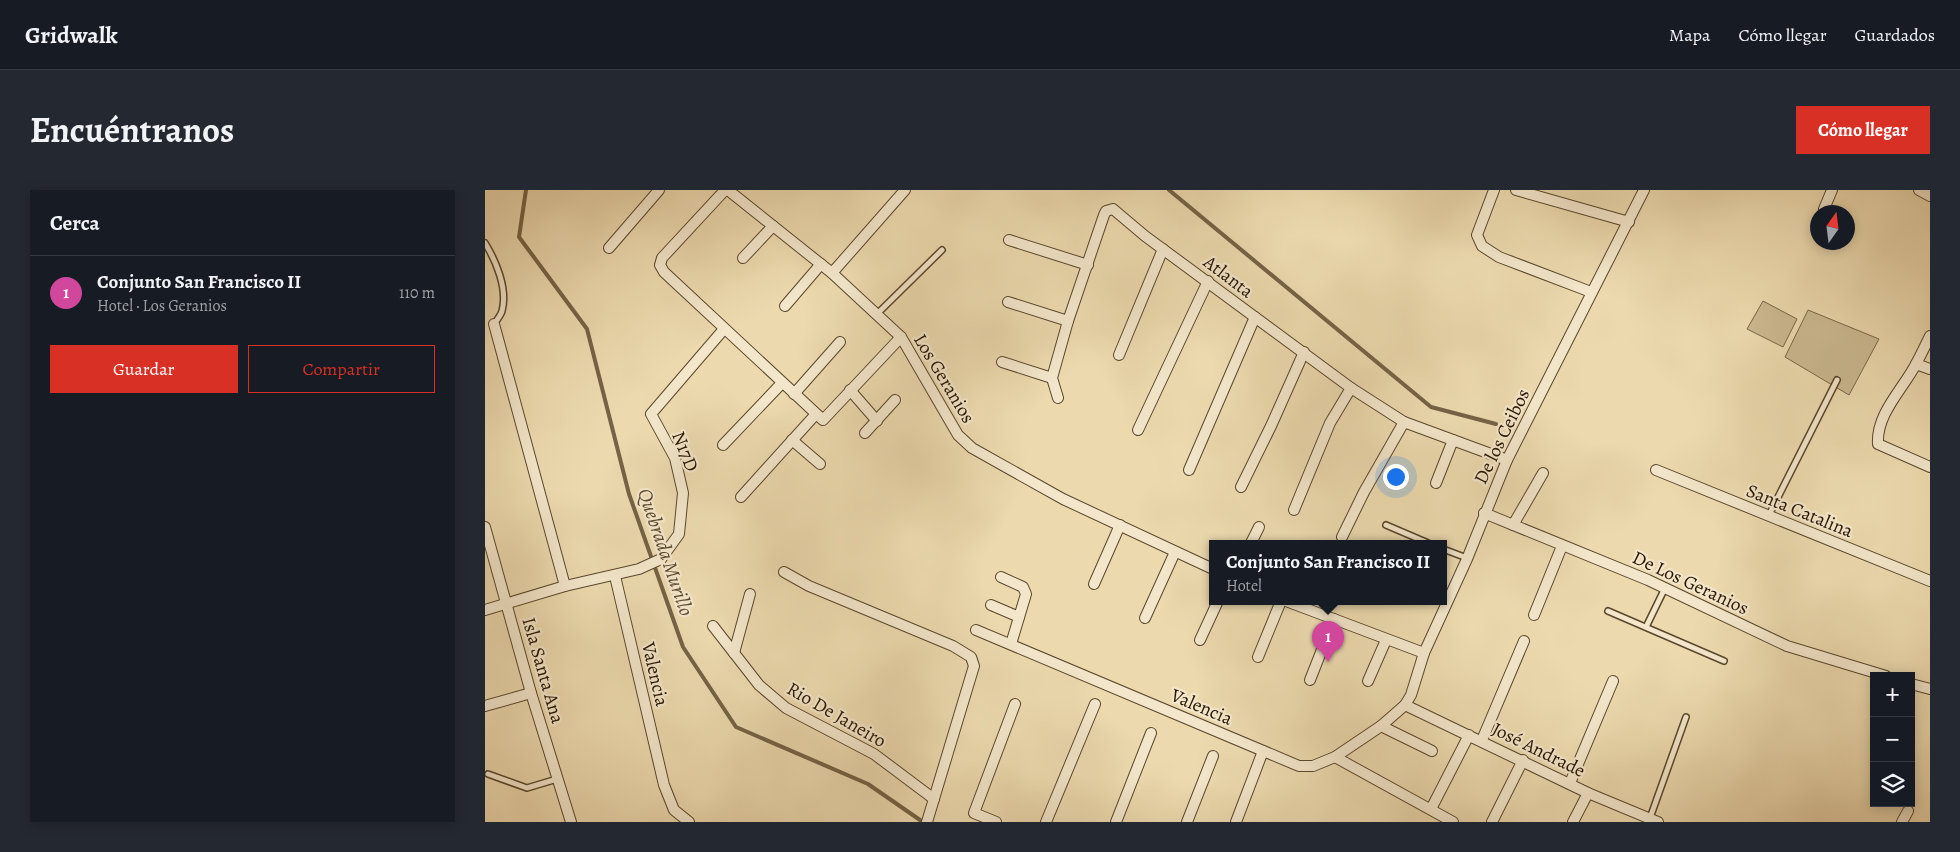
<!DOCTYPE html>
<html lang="es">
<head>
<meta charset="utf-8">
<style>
  body { margin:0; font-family:Alegreya,serif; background:#242831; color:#f1f3f6 }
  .controls { position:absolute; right:15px; bottom:15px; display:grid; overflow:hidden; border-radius:0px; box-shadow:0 2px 12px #0003 }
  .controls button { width:45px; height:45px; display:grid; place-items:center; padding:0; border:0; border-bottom:1px solid #363941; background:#171b24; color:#f1f3f6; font:25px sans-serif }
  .compass { position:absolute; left:1325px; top:15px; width:45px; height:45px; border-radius:50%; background:#171b24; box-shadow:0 2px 12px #0003; rotate:14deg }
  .you { position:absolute; left:910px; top:286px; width:18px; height:18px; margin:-12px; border:4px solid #fff; border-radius:50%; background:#1a73e8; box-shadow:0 0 0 8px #1a73e833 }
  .badge { display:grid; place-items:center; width:32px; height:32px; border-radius:50%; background:#d93025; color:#fff; font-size:16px; font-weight:700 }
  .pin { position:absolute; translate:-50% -41px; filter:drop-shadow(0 1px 2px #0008) }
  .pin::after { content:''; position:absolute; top:26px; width:18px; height:15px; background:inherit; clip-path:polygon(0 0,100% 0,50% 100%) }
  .popup { position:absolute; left:724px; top:350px; width:238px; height:65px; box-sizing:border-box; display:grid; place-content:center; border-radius:0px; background:#171b24; filter:drop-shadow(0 1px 4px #0005); font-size:16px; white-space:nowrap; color:#9ea1a6 }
  .popup b { font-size:19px; color:#f1f3f6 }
  .popup::after { content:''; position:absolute; left:50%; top:100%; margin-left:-10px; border:10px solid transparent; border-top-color:#171b24 }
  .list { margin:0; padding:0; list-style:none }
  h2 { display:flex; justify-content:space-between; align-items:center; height:65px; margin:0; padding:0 20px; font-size:21px }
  h2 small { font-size:16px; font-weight:400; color:#9ea1a6 }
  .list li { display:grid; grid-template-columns:32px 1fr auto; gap:15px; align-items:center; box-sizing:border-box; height:75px; padding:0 20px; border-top:1px solid #363941 }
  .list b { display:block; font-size:19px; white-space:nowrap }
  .list p { margin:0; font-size:16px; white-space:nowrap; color:#9ea1a6 }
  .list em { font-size:16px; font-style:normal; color:#9ea1a6 }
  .actions { display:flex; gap:10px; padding:15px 20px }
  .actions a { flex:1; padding:11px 0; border:1px solid #d93025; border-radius:0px; text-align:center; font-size:18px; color:#d93025 }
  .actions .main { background:#d93025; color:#fff }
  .icon { flex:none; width:28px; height:28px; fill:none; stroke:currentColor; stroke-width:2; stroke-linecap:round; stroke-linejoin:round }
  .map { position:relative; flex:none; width:1445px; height:632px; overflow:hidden; border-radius:0px }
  header { display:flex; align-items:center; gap:30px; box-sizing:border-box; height:70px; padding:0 25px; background:#171b24; border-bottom:1px solid #363941 }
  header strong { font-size:24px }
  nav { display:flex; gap:28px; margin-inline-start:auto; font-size:18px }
  .intro { display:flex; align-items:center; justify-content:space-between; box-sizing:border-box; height:120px; padding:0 30px }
  h1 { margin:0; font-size:35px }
  .button { padding:12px 22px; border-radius:0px; background:#d93025; color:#fff; font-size:18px; font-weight:700 }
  main { display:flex; gap:30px; padding:0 30px }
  aside { flex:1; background:#171b24; border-radius:0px; box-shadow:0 2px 12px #0003 }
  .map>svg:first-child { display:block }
  .green { fill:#cbb890; stroke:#7a6748 }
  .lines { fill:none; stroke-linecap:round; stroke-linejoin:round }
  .stream { stroke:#756345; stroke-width:4 }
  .service-casing { stroke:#59472c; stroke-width:8 }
  .minor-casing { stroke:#59472c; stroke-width:12 }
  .service { stroke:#f3e6ca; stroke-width:5 }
  .minor { stroke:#f3e6ca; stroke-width:10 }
  .labels { text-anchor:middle; stroke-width:4.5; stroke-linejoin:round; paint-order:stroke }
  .street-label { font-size:19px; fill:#281600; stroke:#f3e6ca }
  .water-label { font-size:20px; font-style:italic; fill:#5c4a2e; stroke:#f3e6ca }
</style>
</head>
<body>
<header>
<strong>Gridwalk</strong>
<nav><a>Mapa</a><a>Cómo llegar</a><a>Guardados</a></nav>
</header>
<div class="intro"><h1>Encuéntranos</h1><a class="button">Cómo llegar</a></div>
<main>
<aside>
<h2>Cerca<small></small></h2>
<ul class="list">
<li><span class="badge" style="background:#d1479c">1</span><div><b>Conjunto San Francisco II</b><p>Hotel · Los Geranios</p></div><em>110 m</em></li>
</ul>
<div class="actions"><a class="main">Guardar</a><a>Compartir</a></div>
</aside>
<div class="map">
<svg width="1445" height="632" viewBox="0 0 1445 632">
  <rect width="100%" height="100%" fill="#ecd9ae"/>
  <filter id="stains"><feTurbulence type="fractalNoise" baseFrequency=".004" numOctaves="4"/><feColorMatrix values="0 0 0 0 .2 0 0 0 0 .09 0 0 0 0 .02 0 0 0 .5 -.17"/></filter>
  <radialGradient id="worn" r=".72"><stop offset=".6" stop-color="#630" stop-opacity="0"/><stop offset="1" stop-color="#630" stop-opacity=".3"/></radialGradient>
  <g class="green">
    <polygon points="1278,111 1312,129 1298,157 1262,139"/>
    <polygon points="1323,120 1394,149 1364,205 1300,167"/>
  </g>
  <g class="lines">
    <g class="stream">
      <polyline points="41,0 34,47 102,139 144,304 198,457 251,537 383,594 435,630"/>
      <polyline points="684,0 946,217 1011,234"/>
    </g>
    <g class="service-casing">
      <g id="service">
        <path d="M0 53C11 71 23 99 17 121 16 125 12 130 9 134"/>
        <polyline points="392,124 457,60"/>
        <polyline points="1284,325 1352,190"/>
        <polyline points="901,335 943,353"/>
        <polyline points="958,359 982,368"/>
        <polyline points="1123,421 1239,471"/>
        <polyline points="1161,437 1180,398"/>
        <polyline points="3,584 42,598 72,589"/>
        <polyline points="1165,628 1201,527"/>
      </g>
    </g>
    <g class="minor-casing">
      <g id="minor">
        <polyline points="240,0 177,68 175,75 179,82 338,230 416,147"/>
        <polyline points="243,0 347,83 416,147 473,245 487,258 578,309 728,379"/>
        <polyline points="1009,0 992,45 997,56 1014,67 1106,102"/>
        <polyline points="1031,0 1144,32"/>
        <polyline points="1434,0 1445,6"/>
        <polyline points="1339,19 1347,0"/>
        <polyline points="524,50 603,75"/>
        <polyline points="124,58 174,0"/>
        <polyline points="258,68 288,36"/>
        <polyline points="347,83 420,0"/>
        <polyline points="523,112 583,131"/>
        <polyline points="300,116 336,74"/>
        <polyline points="9,134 80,396"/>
        <path d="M1445 146C1440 156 1436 165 1431 174 1418 199 1391 224 1393 254L1445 277"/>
        <polyline points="634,165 678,59"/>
        <polyline points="517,172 567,188"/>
        <polyline points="1431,174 1445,179"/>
        <polyline points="365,200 392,231"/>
        <polyline points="309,204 355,152"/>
        <polyline points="573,208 567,188 583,131 619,25 621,21 628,19 660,46 866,198 919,232 1022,270"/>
        <polyline points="653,240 723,91"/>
        <polyline points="380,243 410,210"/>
        <polyline points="307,250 335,274"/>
        <polyline points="238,255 297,193"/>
        <polyline points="704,280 770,127"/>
        <polyline points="1171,280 1445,391"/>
        <polyline points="951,293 968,250"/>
        <polyline points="756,297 786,236 819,162"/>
        <polyline points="256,307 331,224"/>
        <polyline points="809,320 845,233 866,198"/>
        <polyline points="999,323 1163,390 1302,456 1401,486"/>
        <polyline points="1028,335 1058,283"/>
        <polyline points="0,337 46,503 86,632"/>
        <polyline points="857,347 879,302 919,232"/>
        <polyline points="766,353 774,337"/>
        <polyline points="299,382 324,396 468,456 486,467 489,476 442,632"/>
        <polyline points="130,386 179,595 189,620 204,632"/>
        <polyline points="516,387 538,397 541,404 526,454"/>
        <polyline points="609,394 635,335"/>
        <polyline points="801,411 939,463"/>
        <polyline points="506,415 534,427"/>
        <polyline points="0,420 80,396 154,379 176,369 194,344 198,303 190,268 166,224 239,139"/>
        <polyline points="1049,425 1077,356"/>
        <polyline points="660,428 690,362"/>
        <polyline points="228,436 274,495 301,518 389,564 449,609"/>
        <polyline points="491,440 814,576 828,576 850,567 896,536 920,515 926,505 939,463 982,369 1022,270 1159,0"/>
        <polyline points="715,450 733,411"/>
        <polyline points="249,463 265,404"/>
        <polyline points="773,467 796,411"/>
        <polyline points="825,490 849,429"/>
        <polyline points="883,491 901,450"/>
        <polyline points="1426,494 1445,499"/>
        <polyline points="920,515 1103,603 1173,632"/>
        <polyline points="0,516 46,503"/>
        <polyline points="896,536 947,561"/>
        <polyline points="997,550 1039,451"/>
        <polyline points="850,567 968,632"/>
        <polyline points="1085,593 1128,491"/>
        <polyline points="946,619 984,545"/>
        <polyline points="511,632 489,623 530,514"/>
        <polyline points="561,632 610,514"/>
        <polyline points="631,632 666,543"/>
        <polyline points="702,632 728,566"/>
        <polyline points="751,632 778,561"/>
        <polyline points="1007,632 1038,570"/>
        <polyline points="1088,632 1103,603"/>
        <polyline points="1417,632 1423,621"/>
      </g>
    </g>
    <use href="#service" class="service"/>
    <use href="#minor" class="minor"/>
  </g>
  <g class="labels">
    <g class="street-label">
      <text transform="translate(744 86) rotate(37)" y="7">Atlanta</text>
      <text transform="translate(460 188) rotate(59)" y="7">Los Geranios</text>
      <text transform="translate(1016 246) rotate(-64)" y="7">De los Ceibos</text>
      <text transform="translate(201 261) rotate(68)" y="7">N17D</text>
      <text transform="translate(1315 320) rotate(22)" y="7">Santa Catalina</text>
      <text transform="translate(1206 392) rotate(25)" y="7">De Los Geranios</text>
      <text transform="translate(59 480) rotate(74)" y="7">Isla Santa Ana</text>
      <text transform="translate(171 484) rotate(77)" y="7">Valencia</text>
      <text transform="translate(717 516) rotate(23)" y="7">Valencia</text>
      <text transform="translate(352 524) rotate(30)" y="7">Rio De Janeiro</text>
      <text transform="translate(1054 559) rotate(26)" y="7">José Andrade</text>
    </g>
    <g class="water-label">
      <text transform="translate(181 362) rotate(71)" y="7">Quebrada Murillo</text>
    </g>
  </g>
  <rect width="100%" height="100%" filter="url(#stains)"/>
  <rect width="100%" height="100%" fill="url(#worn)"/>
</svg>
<div class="controls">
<button>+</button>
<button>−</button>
<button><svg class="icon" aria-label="layers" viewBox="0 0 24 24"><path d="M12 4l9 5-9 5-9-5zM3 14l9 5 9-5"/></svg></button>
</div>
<svg class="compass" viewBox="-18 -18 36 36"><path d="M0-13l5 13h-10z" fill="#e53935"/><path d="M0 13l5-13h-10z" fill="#9ea1a6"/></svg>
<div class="you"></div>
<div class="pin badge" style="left:843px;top:472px;background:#d1479c">1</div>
<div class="popup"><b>Conjunto San Francisco II</b>Hotel</div>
</div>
</main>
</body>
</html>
